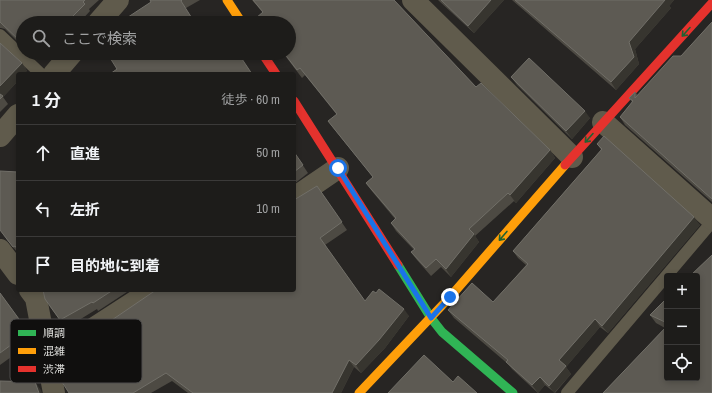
<!DOCTYPE html>
<html lang="ja">
<head>
<meta charset="utf-8">
<style>
  body { margin:0; font-family:"Archivo Narrow","Noto Sans JP",sans-serif; background:#252523; color:#f1f3f6 }
  .controls { position:absolute; right:12px; bottom:12px; display:grid; overflow:hidden; border-radius:4px; box-shadow:0 2px 6px #0003 }
  .controls button { width:36px; height:36px; display:grid; place-items:center; padding:0; border:0; border-bottom:1px solid #3b3a39; background:#1d1c1a; color:#f1f3f6; font:20px sans-serif }
  .stop { position:absolute; width:12px; height:12px; margin:-9px; border:3px solid #1a73e8; border-radius:50%; background:#fff }
  .stop.end { background:#1a73e8; border-color:#fff; box-shadow:0 1px 4px #0008 }
  .list { margin:0; padding:0; list-style:none }
  h2 { display:flex; justify-content:space-between; align-items:center; height:52px; margin:0; padding:0 16px; font-size:17px }
  h2 small { font-size:13px; font-weight:400; color:#a0a1a2 }
  .list li { display:grid; grid-template-columns:26px 1fr auto; gap:12px; align-items:center; box-sizing:border-box; height:56px; padding:0 16px; border-top:1px solid #3b3a39 }
  .list b { display:block; font-size:15px; white-space:nowrap }
  .list em { font-size:13px; font-style:normal; color:#a0a1a2 }
  .icon { flex:none; width:22px; height:22px; fill:none; stroke:currentColor; stroke-width:2; stroke-linecap:round; stroke-linejoin:round }
  .map { position:relative; flex:none; width:712px; height:393px; overflow:hidden }
  .search { position:absolute; background:#1d1c1a; box-shadow:0 2px 6px #0003; left:16px; top:16px; width:280px; height:44px; display:flex; align-items:center; gap:10px; box-sizing:border-box; padding:0 14px; border-radius:22px; color:#a0a1a2; font-size:15px }
  .panel { position:absolute; background:#1d1c1a; box-shadow:0 2px 6px #0003; left:16px; top:72px; width:280px; height:220px; border-radius:4px }
  .map>svg:first-child { display:block }
  .lines { fill:none; stroke-linecap:round; stroke-linejoin:round }
  .lane { stroke:#605b4c; stroke-width:12 }
  .street { stroke:#605b4c; stroke-width:22 }
  .fast { stroke:#30b455; stroke-width:9 }
  .slow { stroke:#ff9f0a; stroke-width:9 }
  .jam { stroke:#e5322d; stroke-width:9 }
  .wall { fill:#4d4a43 }
  .shaded-wall { fill:#37352f }
  .building { fill:#5d5a53; stroke:#716f68 }
  .oneway { stroke:#206232 }
  .route { stroke:#1a73e8; stroke-width:5 }
  .key { fill:#100f0e; stroke:#4e4d4c; stroke-width:1 }
  .key-label { font-size:11px; fill:#dfdfdc }
</style>
</head>
<body>
<div class="map">
<svg width="712" height="393" viewBox="0 0 712 393">
  <rect width="100%" height="100%" fill="#272523"/>
  <g class="lines">
    <g class="lane">
      <polyline points="0,35 41,74"/>
      <polyline points="567,393 712,222"/>
    </g>
    <g class="street">
      <polyline points="413,0 572,157"/>
      <polyline points="98,23 118,0"/>
      <polyline points="54,74 72,53"/>
      <polyline points="603,122 712,219"/>
      <polyline points="0,136 18,115"/>
      <polyline points="294,198 338,168"/>
      <polyline points="0,250 18,274"/>
      <polyline points="30,290 36,298 54,393"/>
      <polyline points="48,358 153,290"/>
    </g>
    <polyline class="fast" points="398,265 431,318 442,332 513,393"/>
    <g class="slow">
      <polyline points="227,0 242,23"/>
      <polyline points="359,393 450,297 565,165"/>
    </g>
    <g class="jam">
      <polyline points="262,53 276,74"/>
      <polyline points="294,101 398,265"/>
      <polyline points="565,165 712,3"/>
    </g>
  </g>
  <g class="wall">
    <polygon points="0,0 99,0 89,9 90,11 79,23 23,23 23,47 5,29 1,28 0,28"/>
    <polygon points="150,0 200,0 186,8 151,2"/>
    <polygon points="252,0 394,0 476,87 550,150 555,158 516,203 514,201 475,236 479,242 451,277 441,267 431,276 417,260 411,252 414,250 396,231 391,223 395,219 371,190 366,183 373,177 334,129 328,121 337,115 305,75 302,78 283,53 289,53 289,23 260,23 256,18 263,13"/>
    <polygon points="438,0 504,0 474,33"/>
    <polygon points="512,0 674,0 669,6 671,8 635,49 639,64 616,90"/>
    <polygon points="712,22 712,202 625,125 620,117 632,102 629,98 635,92 638,95 681,56"/>
    <polygon points="0,43 22,63 27,71 18,74 18,81 3,97 8,104 0,112"/>
    <polygon points="30,53 50,53 45,59 41,56 37,60"/>
    <polygon points="511,77 590,118 572,139 517,85"/>
    <polygon points="597,144 700,225 608,333 600,327 566,367 571,374 555,393 545,385 538,393 512,369 508,364 454,318 448,310 493,302 526,265 518,258 513,251 601,150"/>
    <polygon points="294,152 308,173 294,184"/>
    <polygon points="18,172 18,253 7,240 0,230"/>
    <polygon points="317,186 347,230 325,245 365,301 409,316 385,348 361,373 354,367 341,393 188,393 172,381 151,393 69,393 105,354 114,337 294,290"/>
    <polygon points="712,255 712,393 603,393 665,328 656,323 650,315 667,298 667,378 697,378 697,276 690,276"/>
    <polygon points="43,290 130,290 98,311 97,309 66,328 50,307"/>
    <polygon points="0,293 30,334 32,342 0,365"/>
  </g>
  <g class="shaded-wall">
    <polygon points="491,0 504,0 474,33 468,26"/>
    <polygon points="664,0 674,0 669,6 671,8 635,49 639,64 616,90 611,82 629,42"/>
    <polygon points="32,53 39,53 41,56 37,60"/>
    <polygon points="22,63 27,71 24,74 18,74 18,81 3,97 0,95 0,86"/>
    <polygon points="585,111 590,118 572,139 566,131"/>
    <polygon points="550,150 555,158 516,203 510,195"/>
    <polygon points="694,217 700,225 608,333 602,326"/>
    <polygon points="474,234 479,242 451,277 446,269"/>
    <polygon points="404,309 409,316 385,348 361,373 356,365"/>
    <polygon points="595,319 600,327 566,367 571,374 554,393 549,386 559,360"/>
    <polygon points="24,326 30,334 32,342 26,334"/>
    <polygon points="349,360 354,367 341,393 332,393"/>
    <polygon points="540,377 545,385 538,393 532,385"/>
    <polygon points="35,382 41,390 42,393 39,393"/>
  </g>
  <g class="building">
    <polygon points="0,0 85,0 83,2 85,4 66,23 23,23 23,44 0,22"/>
    <polygon points="150,0 182,0 181,1 195,23 119,23 151,2"/>
    <polygon points="253,0 394,0 476,87 481,83 550,150 510,195 508,193 469,229 474,234 446,269 436,259 426,268 411,252 415,249 391,223 396,218 366,183 373,177 328,121 337,114 300,68 297,70 284,53 289,53 289,23 260,23 256,18 263,12"/>
    <polygon points="441,0 491,0 468,26"/>
    <polygon points="515,0 665,0 629,42 634,57 611,82"/>
    <polygon points="712,22 712,199 620,117 633,101 629,98 635,92 635,98 673,56 681,56"/>
    <polygon points="0,43 22,63 0,86"/>
    <polygon points="107,53 229,53 232,57 238,53 252,74 110,74 117,69"/>
    <polygon points="529,58 585,111 566,131 511,77"/>
    <polygon points="0,94 3,96 0,99"/>
    <polygon points="604,136 694,217 602,326 595,319 559,360 566,366 549,386 540,377 532,385 506,362 508,360 448,310 472,283 493,302 528,264 513,251 602,149 597,144"/>
    <polygon points="294,152 303,165 294,172"/>
    <polygon points="0,171 18,172 18,250 15,246 13,247 0,230"/>
    <polygon points="317,186 342,222 320,238 365,301 373,291 376,293 379,289 404,309 379,340 356,365 349,360 332,393 193,393 166,373 133,393 69,393 62,382 105,354 100,345 114,337 106,324 156,290 294,290 294,200"/>
    <polygon points="712,255 712,393 603,393 667,326 667,378 697,378 697,276 690,276"/>
    <polygon points="43,290 113,290 93,303 92,302 60,320 45,299"/>
    <polygon points="0,293 24,326 26,334 0,353"/>
    <polygon points="667,298 667,323 650,315"/>
    <polygon points="424,355 453,382 458,376 477,393 388,393"/>
    <polygon points="0,381 35,382 39,393 0,393"/>
  </g>
  <defs><path id="oneway-shaft" d="M-6 0H5M1.5-3L5.5 0L1.5 3" fill="none" stroke-width="1.6" stroke-linecap="round" stroke-linejoin="round"/></defs>
  <g class="oneway">
    <use href="#oneway-shaft" transform="translate(686 32) rotate(132)"/>
    <use href="#oneway-shaft" transform="translate(589 138) rotate(132)"/>
    <use href="#oneway-shaft" transform="translate(503 236) rotate(131)"/>
  </g>
  <g class="lines">
    <polyline class="route" points="338,168 431,318 450,297"/>
  </g>
  <rect x="10" y="319" width="132" height="64" rx="6" class="key"/>
  <rect x="18" y="330" width="18" height="6" fill="#30b455"/>
  <rect x="18" y="348" width="18" height="6" fill="#ff9f0a"/>
  <rect x="18" y="366" width="18" height="6" fill="#e5322d"/>
  <g class="key-label">
    <text x="43" y="337">順調</text>
    <text x="43" y="355">混雑</text>
    <text x="43" y="373">渋滞</text>
  </g>
</svg>
<div class="controls">
<button>+</button>
<button>−</button>
<button><svg class="icon" aria-label="locate" viewBox="0 0 24 24"><circle cx="12" cy="12" r="6"/><path d="M12 2v4M12 18v4M2 12h4M18 12h4"/></svg></button>
</div>
<div class="stop" style="left:338px;top:168px"></div>
<div class="stop end" style="left:450px;top:297px"></div>
<div class="search"><svg class="icon" aria-label="search" viewBox="0 0 24 24"><circle cx="10" cy="10" r="6"/><path d="M15 15l6 6"/></svg>ここで検索</div>
<section class="panel">
<h2>1 分<small>徒歩 · 60 m</small></h2>
<ul class="list">
<li><svg class="icon" aria-label="ahead" viewBox="0 0 24 24"><path d="M12 20V5M6 11l6-6 6 6"/></svg><div><b>直進</b></div><em>50 m</em></li>
<li><svg class="icon" aria-label="left" viewBox="0 0 24 24"><path d="M17 20v-9H6M10 6l-5 5 5 5"/></svg><div><b>左折</b></div><em>10 m</em></li>
<li><svg class="icon" aria-label="arrive" viewBox="0 0 24 24"><path d="M6 21V4h12l-3 4 3 4H6"/></svg><div><b>目的地に到着</b></div></li>
</ul>
</section>
</div>
</body>
</html>
